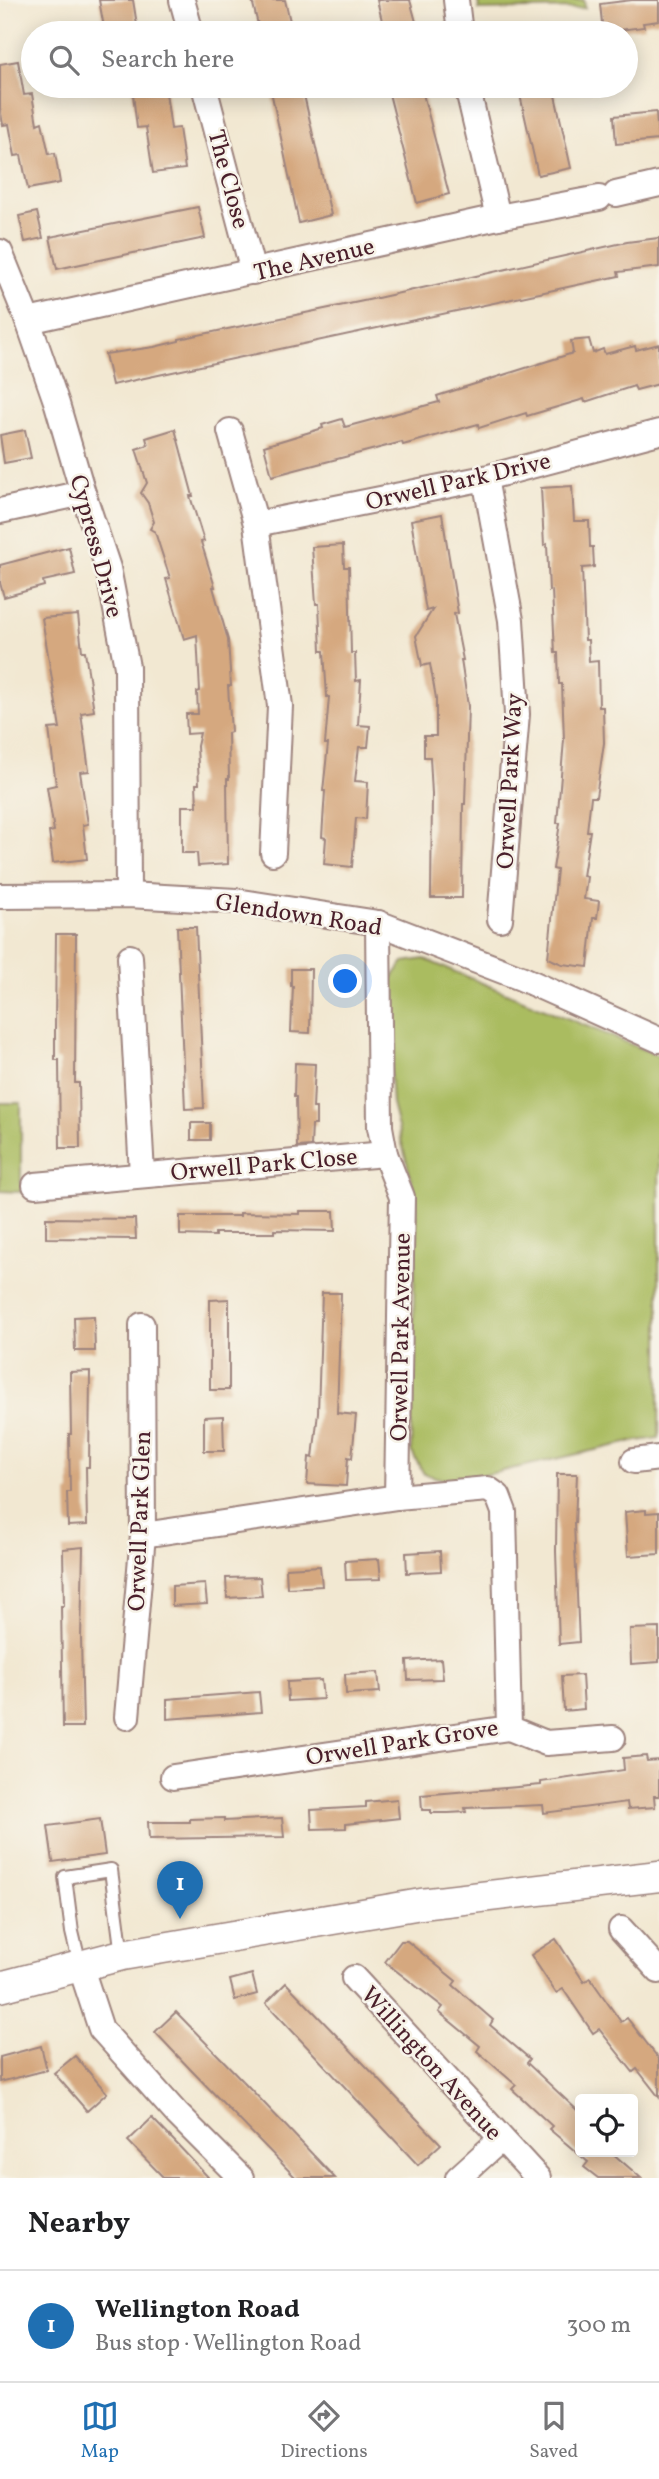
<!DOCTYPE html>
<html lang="en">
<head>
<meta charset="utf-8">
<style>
  body { margin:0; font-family:Vollkorn,serif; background:#f6f6f6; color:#202124 }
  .controls { position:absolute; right:21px; bottom:21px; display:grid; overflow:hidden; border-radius:7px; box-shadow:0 4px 18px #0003 }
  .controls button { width:63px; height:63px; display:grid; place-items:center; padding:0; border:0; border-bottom:2px solid #e0e0e0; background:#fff; color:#202124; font:35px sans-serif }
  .you { position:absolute; left:346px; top:982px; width:24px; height:24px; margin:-18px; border:5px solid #fff; border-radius:50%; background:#1a73e8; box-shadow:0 0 0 10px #1a73e833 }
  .badge { display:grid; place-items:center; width:46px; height:46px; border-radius:50%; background:#1f6fb2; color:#fff; font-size:23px; font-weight:700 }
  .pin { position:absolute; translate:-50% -58px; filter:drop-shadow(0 2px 4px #0008) }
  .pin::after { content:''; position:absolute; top:37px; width:24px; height:21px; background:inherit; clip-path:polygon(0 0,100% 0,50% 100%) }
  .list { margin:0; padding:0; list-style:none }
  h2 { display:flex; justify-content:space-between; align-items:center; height:91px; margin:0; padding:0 28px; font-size:30px }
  h2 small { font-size:23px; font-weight:400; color:#757577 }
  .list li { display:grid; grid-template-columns:46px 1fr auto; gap:21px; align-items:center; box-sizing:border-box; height:112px; padding:0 28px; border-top:2px solid #e0e0e0 }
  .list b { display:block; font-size:26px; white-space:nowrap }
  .list p { margin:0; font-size:23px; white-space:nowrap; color:#757577 }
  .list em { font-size:23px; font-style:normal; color:#757577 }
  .icon { flex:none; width:38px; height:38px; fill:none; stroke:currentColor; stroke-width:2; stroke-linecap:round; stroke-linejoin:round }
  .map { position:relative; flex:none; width:659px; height:2178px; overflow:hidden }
  .search { position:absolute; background:#fff; box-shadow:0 4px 18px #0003; left:21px; right:21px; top:21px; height:77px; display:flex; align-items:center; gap:18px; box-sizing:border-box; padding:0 24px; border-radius:38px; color:#757577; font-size:26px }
  .sheet { height:203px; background:#fff }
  nav { display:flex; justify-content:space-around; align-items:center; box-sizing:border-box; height:98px; border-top:2px solid #e0e0e0; background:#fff; font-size:19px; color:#757577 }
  nav a { display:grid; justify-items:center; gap:4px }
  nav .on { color:#1f6fb2 }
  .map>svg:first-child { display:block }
  .green { fill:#aabc60; stroke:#7a6e46; stroke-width:2 }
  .building { fill:#d5a87f }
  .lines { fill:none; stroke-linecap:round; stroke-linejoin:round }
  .service-casing { stroke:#9e847e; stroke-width:16 }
  .minor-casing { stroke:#9e847e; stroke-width:28 }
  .tertiary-casing { stroke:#9e847e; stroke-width:33 }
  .service { stroke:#fff; stroke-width:12 }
  .minor { stroke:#fff; stroke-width:24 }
  .tertiary { stroke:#fff; stroke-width:30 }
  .labels { text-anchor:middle; stroke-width:5; stroke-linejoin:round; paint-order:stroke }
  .street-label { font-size:24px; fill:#4a1f2b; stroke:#f7f3e8 }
</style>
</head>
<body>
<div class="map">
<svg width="659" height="2178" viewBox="0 0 659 2178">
  <rect width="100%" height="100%" fill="#f7f3e8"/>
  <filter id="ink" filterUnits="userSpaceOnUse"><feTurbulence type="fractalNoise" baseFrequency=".0143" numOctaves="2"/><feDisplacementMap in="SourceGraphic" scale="14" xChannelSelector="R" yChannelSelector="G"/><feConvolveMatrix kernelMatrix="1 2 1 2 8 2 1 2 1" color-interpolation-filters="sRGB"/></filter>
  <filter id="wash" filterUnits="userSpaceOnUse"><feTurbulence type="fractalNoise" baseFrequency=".00686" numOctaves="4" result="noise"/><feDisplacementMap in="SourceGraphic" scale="28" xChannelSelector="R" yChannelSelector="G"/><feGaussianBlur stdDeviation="1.57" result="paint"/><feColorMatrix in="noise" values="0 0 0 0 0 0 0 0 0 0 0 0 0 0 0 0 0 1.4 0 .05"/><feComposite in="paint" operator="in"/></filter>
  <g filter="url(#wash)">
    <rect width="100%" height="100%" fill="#f2e8d2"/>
    <g class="green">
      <polygon points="478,0 584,0 585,8 479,10"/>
      <polygon points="424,959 659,1056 659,1438 631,1442 454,1482 424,1474 411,1451 416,1198 392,1104 387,1023 392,978 404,962"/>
      <polygon points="0,1103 21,1103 21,1192 0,1191"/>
    </g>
    <g id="blocks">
      <g class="building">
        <polygon points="99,0 133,0 138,31 105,33"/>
        <polygon points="252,0 285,0 292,30 277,33 260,33"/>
        <polygon points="377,0 410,0 419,33 385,33"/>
        <polygon points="632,0 659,0 659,21 643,23 644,27 603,32 600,4"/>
        <polygon points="18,61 24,95 32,94 37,124 42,122 49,154 55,153 60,183 28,189 21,155 15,156 9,124 3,125 0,108 0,64"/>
        <polygon points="132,86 165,86 171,129 179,128 185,169 153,173 146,127 137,128"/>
        <polygon points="270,86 302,86 331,215 299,223"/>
        <polygon points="387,86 421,86 449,194 417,203"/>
        <polygon points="518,86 553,86 571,168 538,175"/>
        <polygon points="656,112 658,140 616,144 614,116"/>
        <polygon points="198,207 205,238 57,269 50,237"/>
        <polygon points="37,212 43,238 25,242 19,216"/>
        <polygon points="659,238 659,267 618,272 619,276 112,385 105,354 154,347 179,341 179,339 373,299 627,242"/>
        <polygon points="589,339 593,353 603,349 605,354 635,346 636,350 659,344 659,384 636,390 634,386 585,402 584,399 527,416 526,413 479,428 478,424 403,445 402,442 272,476 264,446 323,428 322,425 342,419 345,427 439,402 437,396 573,353 571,341"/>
        <polygon points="175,429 193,496 190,496 204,541 201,542 215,587 213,587 228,640 231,686 228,686 231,732 228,733 229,779 227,779 228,864 198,866 197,853 182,853 182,806 197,806 196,784 199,784 197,746 200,733 187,734 186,714 198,714 197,692 200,691 197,635 184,639 166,579 170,578 155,532 150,529 154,522 148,503 141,493 147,483 136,449 148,445 146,438"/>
        <polygon points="25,430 31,458 4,463 0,435"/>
        <polygon points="572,486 574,521 589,521 590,547 593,547 594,567 582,568 585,640 588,640 589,662 598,661 599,707 603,707 604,743 596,797 591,797 587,831 590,831 583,876 587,877 584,899 599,901 597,918 593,918 588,967 562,964 548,958 557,870 553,869 560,823 557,823 564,740 562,684 559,684 558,653 555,653 552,590 549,591 547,544 544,545 541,488"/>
        <polygon points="442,514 458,613 454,614 463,660 461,660 468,706 465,804 463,804 462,898 431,898 432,794 430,757 424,757 424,736 436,736 436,698 430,664 422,666 416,636 433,609 426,611 411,520"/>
        <polygon points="343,545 344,567 349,567 351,653 355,653 356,681 361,680 358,725 370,726 368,747 359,747 355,781 368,782 366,819 356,818 352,867 324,864 326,838 322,837 325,791 323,791 328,744 325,744 329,697 327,697 324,651 321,651 319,604 316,604 312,547"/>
        <polygon points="69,547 75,574 43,581 44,586 4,597 0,583 0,565"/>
        <polygon points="78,615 82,651 85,651 94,711 81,713 89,771 80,772 88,824 83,825 87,859 53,863 49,832 54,831 47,787 56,785 49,729 60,728 42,618"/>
        <polygon points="177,927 196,927 204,1108 185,1109"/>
        <polygon points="56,934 76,934 75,1083 79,1083 80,1148 60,1148 59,1060 55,1060 55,1026"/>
        <polygon points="291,969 311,969 310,1033 291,1032 293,986 291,986"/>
        <polygon points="295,1063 315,1064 313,1108 316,1108 316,1125 312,1125 311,1146 297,1147 296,1097 294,1097"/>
        <rect x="191" y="1123" width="19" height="17"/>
        <polygon points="300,1211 334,1211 335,1231 274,1230 274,1233 215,1233 215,1236 180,1235 180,1216 240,1216 240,1213 300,1214"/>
        <polygon points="46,1218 135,1219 136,1239 46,1238"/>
        <polygon points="322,1293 341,1293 337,1413 356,1415 352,1458 348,1457 346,1486 307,1484 309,1457 313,1458 318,1412"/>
        <polygon points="229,1299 229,1390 210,1390 210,1300"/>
        <polygon points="94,1316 95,1351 75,1351 74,1317"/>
        <polygon points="90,1371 89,1467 86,1467 87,1525 68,1526 67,1492 70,1492 69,1434 71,1434 70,1372"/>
        <polygon points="223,1416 224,1451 204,1451 204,1417"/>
        <polygon points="557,1474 577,1474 575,1523 574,1523 579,1642 559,1644 556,1551"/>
        <polygon points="646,1510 646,1513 659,1512 659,1554 628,1556 625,1512"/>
        <polygon points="83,1547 81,1639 83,1727 63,1727 61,1606 64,1606 63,1549"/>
        <polygon points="440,1551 441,1571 407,1573 406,1553"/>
        <polygon points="379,1559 381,1579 346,1580 345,1561"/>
        <polygon points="320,1566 322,1586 287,1588 286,1568"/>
        <polygon points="260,1577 262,1596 227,1598 226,1578"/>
        <polygon points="205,1584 207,1604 172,1606 172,1586"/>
        <polygon points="659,1628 659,1662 631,1664 630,1629"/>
        <polygon points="441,1659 443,1679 408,1680 407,1661"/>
        <polygon points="378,1672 380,1692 346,1694 345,1674"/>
        <polygon points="582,1675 584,1709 564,1711 562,1676"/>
        <polygon points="321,1680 323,1699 288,1701 287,1682"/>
        <polygon points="259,1692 261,1712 167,1719 167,1699"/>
        <polygon points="646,1756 647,1761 659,1760 659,1796 654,1796 655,1807 628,1809 627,1802 544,1813 543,1805 465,1808 466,1812 448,1813 431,1813 431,1810 422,1810 421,1795 541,1785 541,1782 624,1770 623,1758"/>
        <polygon points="397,1799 399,1818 346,1824 346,1828 312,1829 311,1810 366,1807 366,1802"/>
        <polygon points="224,1818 224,1821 282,1818 284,1837 149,1839 148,1822 190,1822 190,1819"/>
        <polygon points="100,1819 105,1855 53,1862 48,1826"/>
        <polygon points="556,1939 584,1982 590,1978 621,2022 627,2018 659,2059 659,2097 637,2069 633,2072 599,2029 593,2033 563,1989 556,1993 531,1955"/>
        <polygon points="401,1941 407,1941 456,1981 453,1985 493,2020 490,2025 530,2059 527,2063 580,2113 580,2152 611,2152 641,2178 598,2178 584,2167 588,2162 549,2129 552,2126 512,2089 516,2085 477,2051 480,2046 439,2012 443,2007 385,1962"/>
        <polygon points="252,1974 257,1994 235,2000 230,1980"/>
        <polygon points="286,1983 441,2144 418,2165 266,2003"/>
        <polygon points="176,2012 246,2084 335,2178 296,2178 191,2070 155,2032"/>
        <polygon points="41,2046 47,2070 0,2082 0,2057"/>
        <polygon points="75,2056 107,2093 87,2111 54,2073"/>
        <polygon points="152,2118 177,2144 209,2178 164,2178 128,2141"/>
      </g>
    </g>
  </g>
  <g filter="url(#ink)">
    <use href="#blocks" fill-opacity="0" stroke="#9e847e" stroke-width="2"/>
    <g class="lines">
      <g class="service-casing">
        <polyline id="service" points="80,1965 72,1932 65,1877 111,1870 122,1955"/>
      </g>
      <g class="minor-casing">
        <g id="minor">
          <polyline points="182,0 191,33"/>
          <polyline points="456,0 460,33"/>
          <polyline points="204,86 253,272"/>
          <polyline points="467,86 498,217"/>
          <polyline points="616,194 659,184"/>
          <polyline points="0,252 28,321 57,404 83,493 108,568 127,667 128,895"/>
          <polyline points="28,321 498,217 599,198"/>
          <polyline points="230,431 256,524 280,706 273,853"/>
          <polyline points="485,478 511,620 517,714 500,919"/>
          <polyline points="0,511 83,493"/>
          <polyline points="256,524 485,478 659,432"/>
          <polyline points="0,896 128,895 236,901 378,923 521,978 659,1040"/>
          <polyline points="130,957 142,1174"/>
          <polyline points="35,1185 385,1154"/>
          <polyline points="634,1461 659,1458"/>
          <polyline points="143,1535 397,1497 402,1197 385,1154 380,1127 378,923"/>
          <polyline points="127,1717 143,1535 142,1325"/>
          <polyline points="509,1728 546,1743 613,1738"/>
          <polyline points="173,1777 509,1728 504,1512 498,1496 488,1489 397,1497"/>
          <polyline points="621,1929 659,1971"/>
          <polyline points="80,1965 101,2029 177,2114 241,2178"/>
          <polyline points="354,1978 538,2178"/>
          <polyline points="458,2178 501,2139"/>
        </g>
      </g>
      <g class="tertiary-casing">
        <polyline id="tertiary" points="0,1987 122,1955 421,1904 659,1876"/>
      </g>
      <use href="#service" class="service"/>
      <use href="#minor" class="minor"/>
      <use href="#tertiary" class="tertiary"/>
    </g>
  </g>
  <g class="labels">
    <g class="street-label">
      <text transform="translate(229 179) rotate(75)" y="8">The Close</text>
      <text transform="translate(314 259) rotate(-13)" y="8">The Avenue</text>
      <text transform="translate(458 481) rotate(-13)" y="8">Orwell Park Drive</text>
      <text transform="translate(97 546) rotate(75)" y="8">Cypress Drive</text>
      <text transform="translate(509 781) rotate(-87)" y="8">Orwell Park Way</text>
      <text transform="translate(299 914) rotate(9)" y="8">Glendown Road</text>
      <text transform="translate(264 1164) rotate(-5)" y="8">Orwell Park Close</text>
      <text transform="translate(400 1337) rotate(-89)" y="8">Orwell Park Avenue</text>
      <text transform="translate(139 1521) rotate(-88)" y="8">Orwell Park Glen</text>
      <text transform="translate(402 1742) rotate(-9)" y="8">Orwell Park Grove</text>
      <text transform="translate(432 2063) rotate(48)" y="8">Willington Avenue</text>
    </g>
  </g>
</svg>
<div class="controls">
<button><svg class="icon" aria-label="locate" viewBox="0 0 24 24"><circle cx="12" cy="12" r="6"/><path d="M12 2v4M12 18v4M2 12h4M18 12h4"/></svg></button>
</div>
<div class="you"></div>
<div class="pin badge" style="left:180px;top:1919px">1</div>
<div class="search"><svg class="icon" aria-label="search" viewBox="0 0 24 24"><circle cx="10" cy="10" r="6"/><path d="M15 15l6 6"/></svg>Search here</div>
</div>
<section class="sheet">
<h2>Nearby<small></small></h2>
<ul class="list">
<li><span class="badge">1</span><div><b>Wellington Road</b><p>Bus stop · Wellington Road</p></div><em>300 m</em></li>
</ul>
</section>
<nav>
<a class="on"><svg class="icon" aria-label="map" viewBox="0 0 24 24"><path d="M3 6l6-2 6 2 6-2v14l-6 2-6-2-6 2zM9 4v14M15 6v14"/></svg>Map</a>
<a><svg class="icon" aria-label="directions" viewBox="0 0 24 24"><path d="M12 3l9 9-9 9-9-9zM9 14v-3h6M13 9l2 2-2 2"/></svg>Directions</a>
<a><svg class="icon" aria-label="saved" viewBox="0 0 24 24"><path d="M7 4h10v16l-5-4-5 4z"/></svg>Saved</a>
</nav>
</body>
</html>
